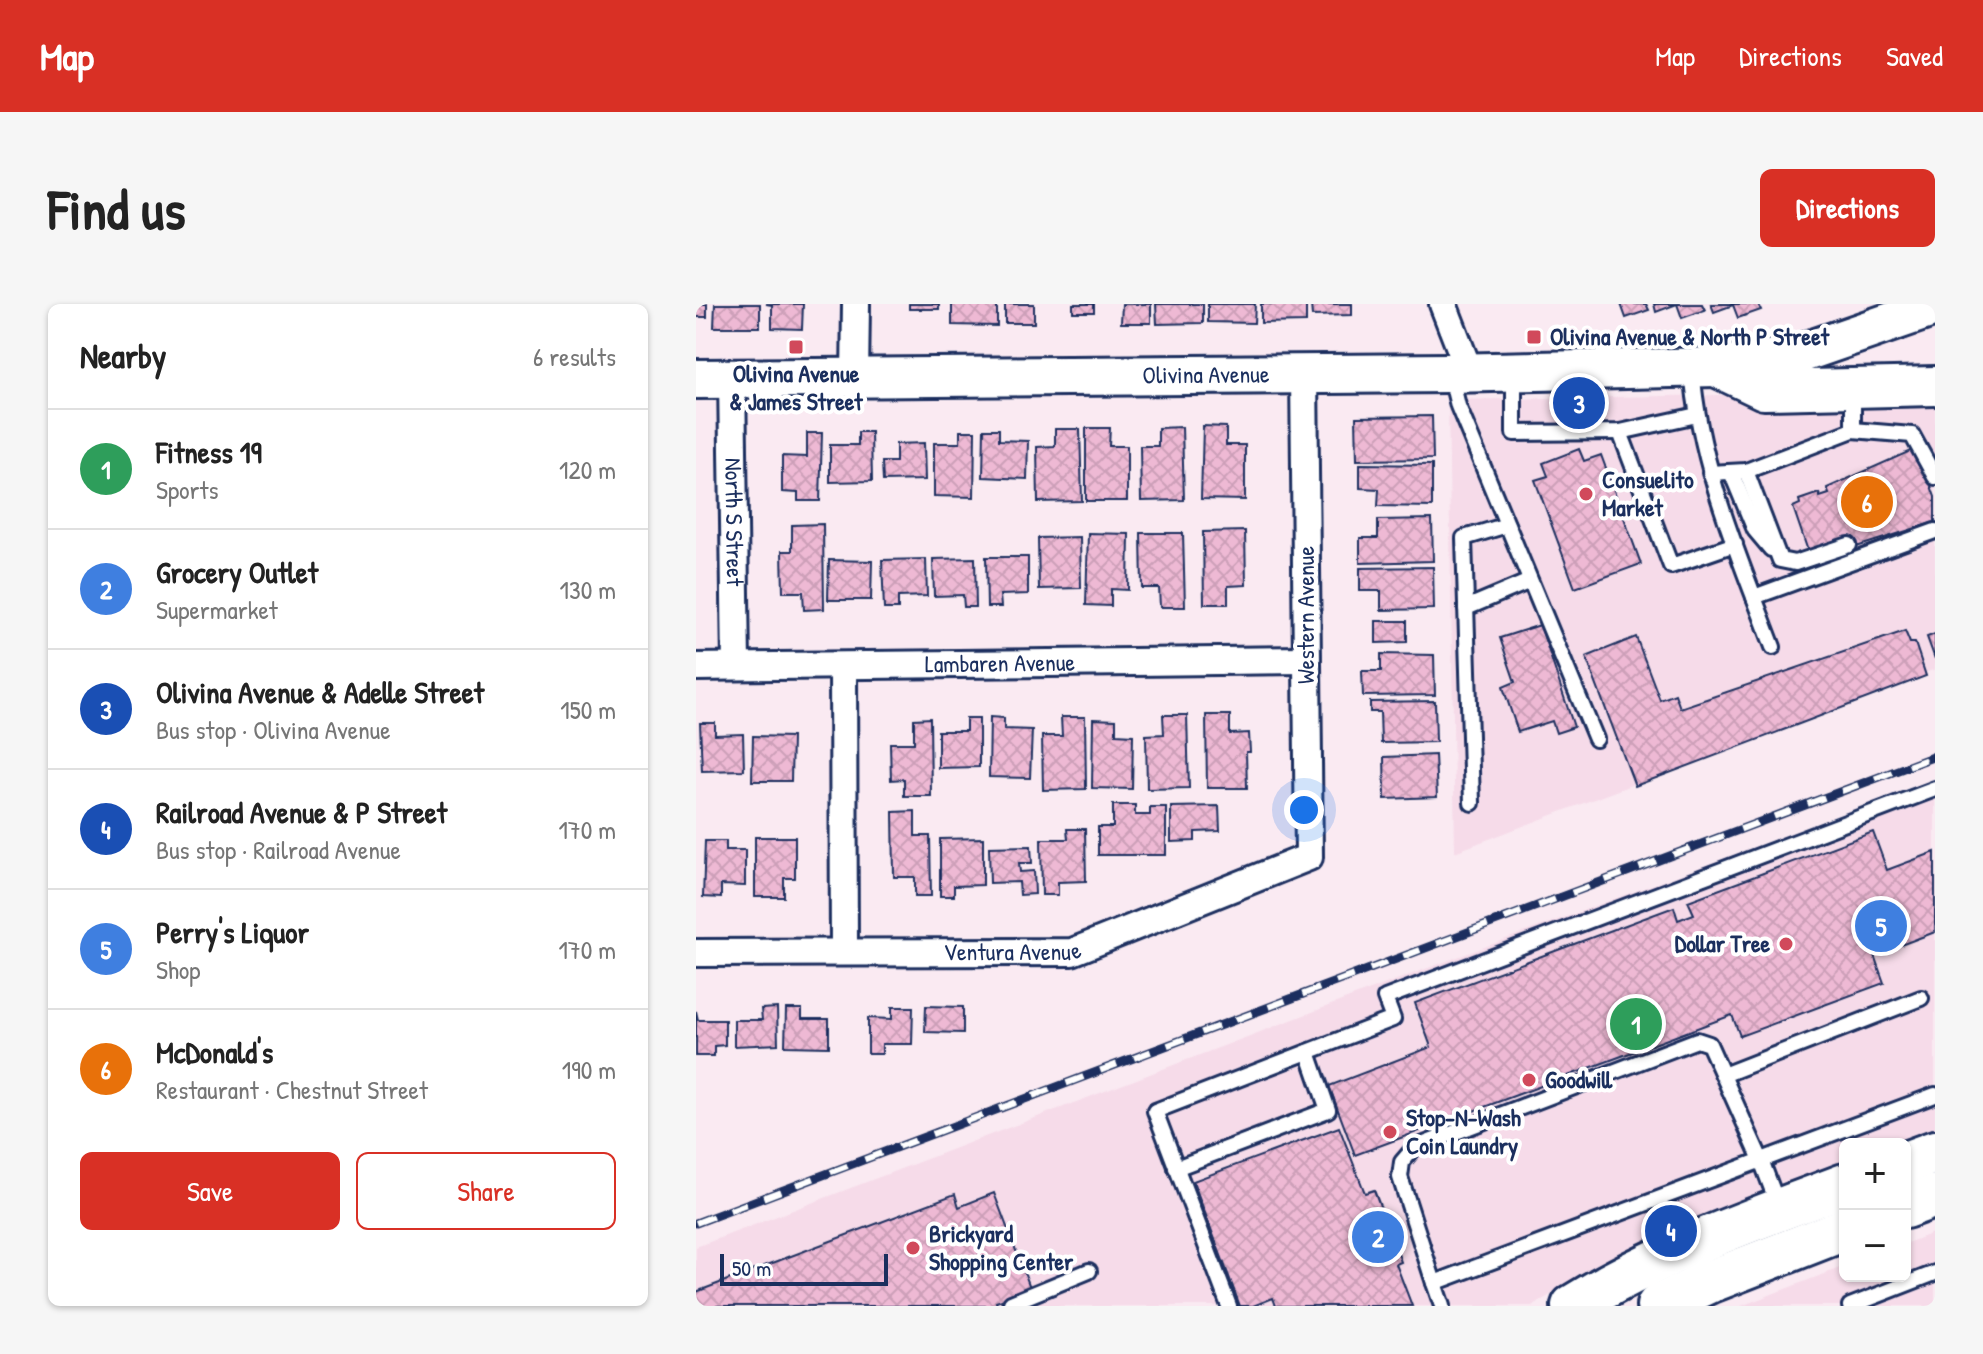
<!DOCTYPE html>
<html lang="en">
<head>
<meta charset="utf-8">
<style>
  body { margin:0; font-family:"Patrick Hand",sans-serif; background:#f6f6f6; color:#222 }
  .controls { position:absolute; right:24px; bottom:24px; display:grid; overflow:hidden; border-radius:12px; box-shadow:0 2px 6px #0004 }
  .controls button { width:72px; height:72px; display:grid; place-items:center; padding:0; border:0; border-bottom:2px solid #e0e0e0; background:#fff; color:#222; font:40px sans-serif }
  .scale { position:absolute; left:24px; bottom:20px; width:168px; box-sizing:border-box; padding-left:8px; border:4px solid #1b2f5e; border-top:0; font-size:22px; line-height:28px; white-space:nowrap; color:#1b2f5e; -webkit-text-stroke:6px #fff; paint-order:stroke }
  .you { position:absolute; left:608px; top:506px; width:28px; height:28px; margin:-20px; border:6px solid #fff; border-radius:50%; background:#1a73e8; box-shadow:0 0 0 12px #1a73e833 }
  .badge { display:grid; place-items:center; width:52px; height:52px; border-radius:50%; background:#d93025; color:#fff; font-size:26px; font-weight:700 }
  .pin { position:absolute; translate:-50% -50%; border:4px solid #fff; box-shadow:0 2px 8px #0006 }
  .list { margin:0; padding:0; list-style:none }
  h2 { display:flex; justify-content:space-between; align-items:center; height:104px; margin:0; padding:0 32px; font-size:34px }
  h2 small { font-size:26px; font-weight:400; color:#767676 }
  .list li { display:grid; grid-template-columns:52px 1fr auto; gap:24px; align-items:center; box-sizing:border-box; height:120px; padding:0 32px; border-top:2px solid #e0e0e0 }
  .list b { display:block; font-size:30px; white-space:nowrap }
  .list p { margin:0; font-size:26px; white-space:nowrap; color:#767676 }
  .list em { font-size:26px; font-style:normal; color:#767676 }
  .actions { display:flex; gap:16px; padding:24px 32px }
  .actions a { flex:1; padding:18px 0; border:2px solid #d93025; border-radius:12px; text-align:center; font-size:28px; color:#d93025 }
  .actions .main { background:#d93025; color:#fff }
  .map { position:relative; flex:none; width:1239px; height:1002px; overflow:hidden; border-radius:12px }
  header { display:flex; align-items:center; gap:48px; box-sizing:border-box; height:112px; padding:0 40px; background:#d93025; color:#fff }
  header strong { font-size:38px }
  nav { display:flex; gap:44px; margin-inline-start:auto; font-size:28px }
  .intro { display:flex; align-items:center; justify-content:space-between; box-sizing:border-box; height:192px; padding:0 48px }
  h1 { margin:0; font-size:56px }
  .button { padding:20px 36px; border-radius:12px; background:#d93025; color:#fff; font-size:28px; font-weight:700 }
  main { display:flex; gap:48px; padding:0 48px }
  aside { flex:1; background:#fff; border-radius:12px; box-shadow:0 2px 6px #0004 }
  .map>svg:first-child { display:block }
  .built { fill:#f6dbe9 }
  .building { fill:url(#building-cross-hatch); stroke:#1b2f5e; stroke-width:2 }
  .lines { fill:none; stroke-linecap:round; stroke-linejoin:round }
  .lane-casing { stroke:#1b2f5e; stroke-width:20 }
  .street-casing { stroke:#1b2f5e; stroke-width:32 }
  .secondary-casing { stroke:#1b2f5e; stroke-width:44 }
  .primary-casing { stroke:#1b2f5e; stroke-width:48 }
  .lane { stroke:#fff; stroke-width:14 }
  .street { stroke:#fff; stroke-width:26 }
  .secondary { stroke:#fff; stroke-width:38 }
  .primary { stroke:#fff; stroke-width:42 }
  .rail-casing { stroke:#1b2f5e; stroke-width:9 }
  .rail { stroke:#fff; stroke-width:6; stroke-dasharray:18; stroke-linecap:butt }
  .poi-dot { fill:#d1495b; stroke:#fff; stroke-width:3 }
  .labels { text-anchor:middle; stroke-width:8; stroke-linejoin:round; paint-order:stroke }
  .poi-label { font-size:24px; font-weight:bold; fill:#1b2f5e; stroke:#fff; text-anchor:start }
  .street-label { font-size:24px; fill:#1b2f5e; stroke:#fff }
</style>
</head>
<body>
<header>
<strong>Map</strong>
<nav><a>Map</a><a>Directions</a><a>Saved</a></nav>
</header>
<div class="intro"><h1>Find us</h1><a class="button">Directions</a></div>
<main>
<aside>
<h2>Nearby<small>6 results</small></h2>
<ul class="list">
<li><span class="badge" style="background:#2e9e5b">1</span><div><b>Fitness 19</b><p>Sports</p></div><em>120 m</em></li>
<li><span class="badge" style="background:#3f7fe0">2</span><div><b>Grocery Outlet</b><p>Supermarket</p></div><em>130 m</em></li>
<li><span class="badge" style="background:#1a4fb4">3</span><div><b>Olivina Avenue &amp; Adelle Street</b><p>Bus stop · Olivina Avenue</p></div><em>150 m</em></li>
<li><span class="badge" style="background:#1a4fb4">4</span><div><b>Railroad Avenue &amp; P Street</b><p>Bus stop · Railroad Avenue</p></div><em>170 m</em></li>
<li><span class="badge" style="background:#3f7fe0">5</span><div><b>Perry's Liquor</b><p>Shop</p></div><em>170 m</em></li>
<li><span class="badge" style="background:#e8710a">6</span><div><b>McDonald's</b><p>Restaurant · Chestnut Street</p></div><em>190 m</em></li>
</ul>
<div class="actions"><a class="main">Save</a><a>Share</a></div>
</aside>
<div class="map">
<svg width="1239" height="1002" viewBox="0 0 1239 1002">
  <defs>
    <pattern id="building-cross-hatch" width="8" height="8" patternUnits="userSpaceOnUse" patternTransform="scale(2)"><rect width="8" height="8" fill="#eeb9d4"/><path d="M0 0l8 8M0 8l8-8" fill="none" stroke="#cc9fb8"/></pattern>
  </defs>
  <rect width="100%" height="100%" fill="#faeaf2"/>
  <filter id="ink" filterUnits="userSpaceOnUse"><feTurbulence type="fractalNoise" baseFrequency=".0125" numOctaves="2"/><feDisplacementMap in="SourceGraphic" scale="16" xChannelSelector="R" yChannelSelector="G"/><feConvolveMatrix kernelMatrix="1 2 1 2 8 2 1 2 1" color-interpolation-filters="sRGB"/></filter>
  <g filter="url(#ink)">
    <g class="built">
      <polygon points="1239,87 1239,365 759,548 752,96"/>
      <polygon points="1239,476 1239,825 1201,840 1149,840 1149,860 932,945 836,1002 0,1002 0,943 724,667"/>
      <polygon points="1239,928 1239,1002 1045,1002 1149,962 1149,972 1209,972 1209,940"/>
    </g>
    <g class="building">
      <rect x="0" y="0" width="11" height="13"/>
      <polygon points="19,0 64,0 64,23 18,23"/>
      <polygon points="107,0 106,25 76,24 76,1 70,0"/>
      <rect x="213" y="0" width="30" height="5"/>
      <polygon points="256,0 301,0 301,22 256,21"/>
      <rect x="309" y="0" width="29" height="19"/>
      <rect x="377" y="0" width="21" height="8"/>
      <polygon points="426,0 455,0 455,19 425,19"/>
      <polygon points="460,0 507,0 507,19 461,20"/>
      <polygon points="512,0 559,0 558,19 512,18"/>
      <polygon points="565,0 610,0 610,18 565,19"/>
      <polygon points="615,0 656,0 656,11 616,12"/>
      <polygon points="925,0 950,0 953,6 930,14"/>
      <polygon points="958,0 1006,0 1009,6 986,14 981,0 960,8"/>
      <polygon points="1015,0 1062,0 1065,6 1042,14 1037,1 1018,8"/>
      <polygon points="736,112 737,155 661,156 660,113"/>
      <polygon points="507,122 530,123 530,141 549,141 549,196 505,195"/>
      <polygon points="486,123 488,196 445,197 444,142 462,142 462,124"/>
      <polygon points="390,124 414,124 413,142 431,142 431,197 390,197"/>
      <polygon points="288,125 303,125 303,136 332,137 331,175 287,173"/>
      <polygon points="359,125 384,125 386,197 342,198 341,143 359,142"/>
      <polygon points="264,127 279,127 278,193 238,192 238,139 264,139"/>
      <polygon points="162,128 175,128 176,177 134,178 134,141 162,141"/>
      <polygon points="111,129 126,129 124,197 102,197 102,189 86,188 86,152 111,153"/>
      <polygon points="228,139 229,176 187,177 186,158 200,158 200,140"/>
      <polygon points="1221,144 1239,193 1239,218 1154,245 1113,250 1097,203 1104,200 1103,196 1123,189 1124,193 1133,190 1131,184"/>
      <polygon points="883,145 888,157 905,151 945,260 879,284 839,176 852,172 847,159"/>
      <polygon points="664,160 736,161 736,203 682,202 683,185 664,184"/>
      <polygon points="736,215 737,257 664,259 664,234 682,234 682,216"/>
      <polygon points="127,220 128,305 108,306 107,288 87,288 86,247 96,247 96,221"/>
      <polygon points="549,227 550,281 532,282 532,300 508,300 507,228"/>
      <polygon points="392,229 433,230 432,286 415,285 415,302 390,301"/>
      <polygon points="445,229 487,229 489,303 464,303 463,284 446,284"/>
      <polygon points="384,233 385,284 343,285 342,234"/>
      <polygon points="290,253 332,253 332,290 304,291 305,303 291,303"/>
      <polygon points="279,254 280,303 268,303 267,291 238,292 237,255"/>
      <polygon points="230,255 231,292 202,293 202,305 188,305 186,256"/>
      <polygon points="133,256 176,257 175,296 132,296"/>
      <polygon points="737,263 738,305 685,306 685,287 664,287 664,264"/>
      <polygon points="680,317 711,317 711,338 680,339"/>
      <polygon points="844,321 878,423 860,429 856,417 822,428 807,383 819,378 804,334"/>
      <polygon points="1209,327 1214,339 1219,339 1230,372 939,482 890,353 940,333 964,396 979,390 984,404"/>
      <polygon points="1239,330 1239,355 1231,333"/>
      <polygon points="685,350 738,351 739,391 667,392 666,367 685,367"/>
      <polygon points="739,397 740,438 685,439 684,408 674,408 674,398"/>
      <polygon points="467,411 491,411 493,484 451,485 450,431 468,430"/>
      <polygon points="510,411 534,411 534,430 553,429 554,448 550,448 551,484 511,484"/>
      <polygon points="294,413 308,414 308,425 336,426 334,474 293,473"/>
      <polygon points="365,413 389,413 390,485 347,486 346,432 366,432"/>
      <polygon points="234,414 235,492 208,492 208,475 195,476 194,439 218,439 218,415"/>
      <polygon points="270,414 283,414 283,463 242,464 242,427 270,427"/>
      <polygon points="397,415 420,416 420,430 437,431 436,485 396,484"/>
      <polygon points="4,419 19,419 19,431 47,430 48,466 6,467"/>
      <polygon points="57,432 96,433 95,477 56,477"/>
      <polygon points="739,451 741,493 689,495 688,453"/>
      <polygon points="417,501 439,501 439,511 454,511 454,503 470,503 470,551 402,551 402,523 417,523"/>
      <polygon points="523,502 524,527 499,528 499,537 475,538 475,503"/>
      <polygon points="219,507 219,532 234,532 235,592 219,592 219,573 198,573 197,508"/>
      <polygon points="371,525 389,525 390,577 362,578 362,591 346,591 345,535 372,535"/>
      <polygon points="1177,528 1191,566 1239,548 1239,628 1178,651 1188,679 1044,732 1036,711 659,851 633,782 735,743 719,699 978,603 982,616 998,610 992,597"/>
      <polygon points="59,533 99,533 99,574 88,574 88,593 59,593"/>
      <polygon points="287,534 287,581 258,582 258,592 244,592 244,535"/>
      <polygon points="9,537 30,537 30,546 49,546 49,582 25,581 25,594 7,593"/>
      <polygon points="335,542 336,559 323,559 324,568 338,567 339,590 324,591 323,578 294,579 293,543"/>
      <polygon points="230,702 267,703 267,729 229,728"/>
      <polygon points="196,703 217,703 216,740 186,740 186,750 172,750 172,714 196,715"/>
      <polygon points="81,704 82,740 38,742 38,716 66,716 65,705"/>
      <polygon points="90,705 106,705 106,715 133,715 133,743 89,742"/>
      <polygon points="0,707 2,716 29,716 29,741 18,742 18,752 0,752"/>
      <polygon points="643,823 669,889 678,886 705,958 700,960 716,1002 580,1002 577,994 557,1002 544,1002 497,877"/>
      <polygon points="298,889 335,986 300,998 301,1002 0,1002 0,988 259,890 263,903"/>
    </g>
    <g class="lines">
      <g class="lane-casing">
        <g id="lane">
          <path d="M996 64C1003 162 1043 252 1077 343"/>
          <polyline points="754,69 762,102 900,435"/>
          <polyline points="818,69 818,129 924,128 1001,111"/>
          <polyline points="1157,126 1216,131 1239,173"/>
          <polyline points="924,128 975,262 1039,240"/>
          <polyline points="1050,167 1084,256 1099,259 1153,241"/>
          <polyline points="1035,168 1059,226 1075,245"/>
          <polyline points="1014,169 1050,167 1157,126 1157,85"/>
          <polyline points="1058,293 1239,227"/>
          <polyline points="770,304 834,277"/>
          <polyline points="776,499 768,234 811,221"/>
          <polyline points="1027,771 1225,694"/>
          <polyline points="480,864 632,806 612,748"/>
          <polyline points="738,979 704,873 706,858 718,844 1001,736 1013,740 1065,856 1082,901"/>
          <polyline points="317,1002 315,999 393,967"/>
          <polyline points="533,1002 459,807 697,715 689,694 1239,485"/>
          <polyline points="746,1002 738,979 1239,791"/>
          <polyline points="1154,1002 1239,969"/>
        </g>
      </g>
      <g class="street-casing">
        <g id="street">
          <polyline points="747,0 773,67"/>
          <path id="s1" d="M36 74 40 362"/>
          <polyline points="159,74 160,0"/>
          <polyline points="147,362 148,647"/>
          <path id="s2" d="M0 363 610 356"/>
          <path id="s3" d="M0 649 376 648 613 553 608 68"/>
        </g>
      </g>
      <g class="secondary-casing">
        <g id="secondary">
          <polyline points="1020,63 1068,86 1239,82"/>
          <path id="s4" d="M0 75 754 69 1020 63 1097 52 1239 3"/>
        </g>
      </g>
      <g class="primary-casing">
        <g id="primary">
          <polyline points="1209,859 1239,848"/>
          <polyline points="1209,903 1239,892"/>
          <path d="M877 1002C962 949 1056 916 1149 881"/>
          <polyline points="962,1002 1013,978 1149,925"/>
        </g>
      </g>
      <use href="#lane" class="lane"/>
      <use href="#street" class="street"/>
      <use href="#secondary" class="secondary"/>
      <use href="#primary" class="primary"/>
      <g class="rail-casing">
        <polyline id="rail" points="0,919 1239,452"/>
      </g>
      <use href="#rail" class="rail"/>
    </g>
  </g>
  <g class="poi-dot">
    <rect x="830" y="25" width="16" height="16" rx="4"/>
    <rect x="92" y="35" width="16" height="16" rx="4"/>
    <circle cx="890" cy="190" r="8"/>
    <circle cx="1090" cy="640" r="8"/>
    <circle cx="833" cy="776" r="8"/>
    <circle cx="694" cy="828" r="8"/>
    <circle cx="217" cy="944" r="8"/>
  </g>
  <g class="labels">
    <g class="poi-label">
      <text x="854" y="41">Olivina Avenue &amp; North P Street</text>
      <text x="100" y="78" text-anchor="middle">Olivina Avenue<tspan x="100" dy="28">&amp; James Street</tspan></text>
      <text x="906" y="184">Consuelito<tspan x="906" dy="28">Market</tspan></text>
      <text x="1074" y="648" text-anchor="end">Dollar Tree</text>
      <text x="849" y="784">Goodwill</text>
      <text x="710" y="822">Stop-N-Wash<tspan x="710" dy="28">Coin Laundry</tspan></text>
      <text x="233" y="938">Brickyard<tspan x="233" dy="28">Shopping Center</tspan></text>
    </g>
    <g class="street-label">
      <text dy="8" stroke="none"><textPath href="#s4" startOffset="510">Olivina Avenue</textPath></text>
      <text dy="8" stroke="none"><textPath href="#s1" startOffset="144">North S Street</textPath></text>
      <text transform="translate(610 311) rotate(-90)" y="8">Western Avenue</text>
      <text dy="8" stroke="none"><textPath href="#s2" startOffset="304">Lambaren Avenue</textPath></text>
      <text dy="8" stroke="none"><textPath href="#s3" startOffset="316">Ventura Avenue</textPath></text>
    </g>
  </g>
</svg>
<div class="controls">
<button>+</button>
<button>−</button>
</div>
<div class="scale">50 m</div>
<div class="you"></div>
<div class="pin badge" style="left:940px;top:720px;background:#2e9e5b">1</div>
<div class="pin badge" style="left:682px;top:933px;background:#3f7fe0">2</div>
<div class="pin badge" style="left:883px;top:99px;background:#1a4fb4">3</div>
<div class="pin badge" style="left:975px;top:927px;background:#1a4fb4">4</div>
<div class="pin badge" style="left:1185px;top:622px;background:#3f7fe0">5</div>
<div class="pin badge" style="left:1171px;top:198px;background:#e8710a">6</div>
</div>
</main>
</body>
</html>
